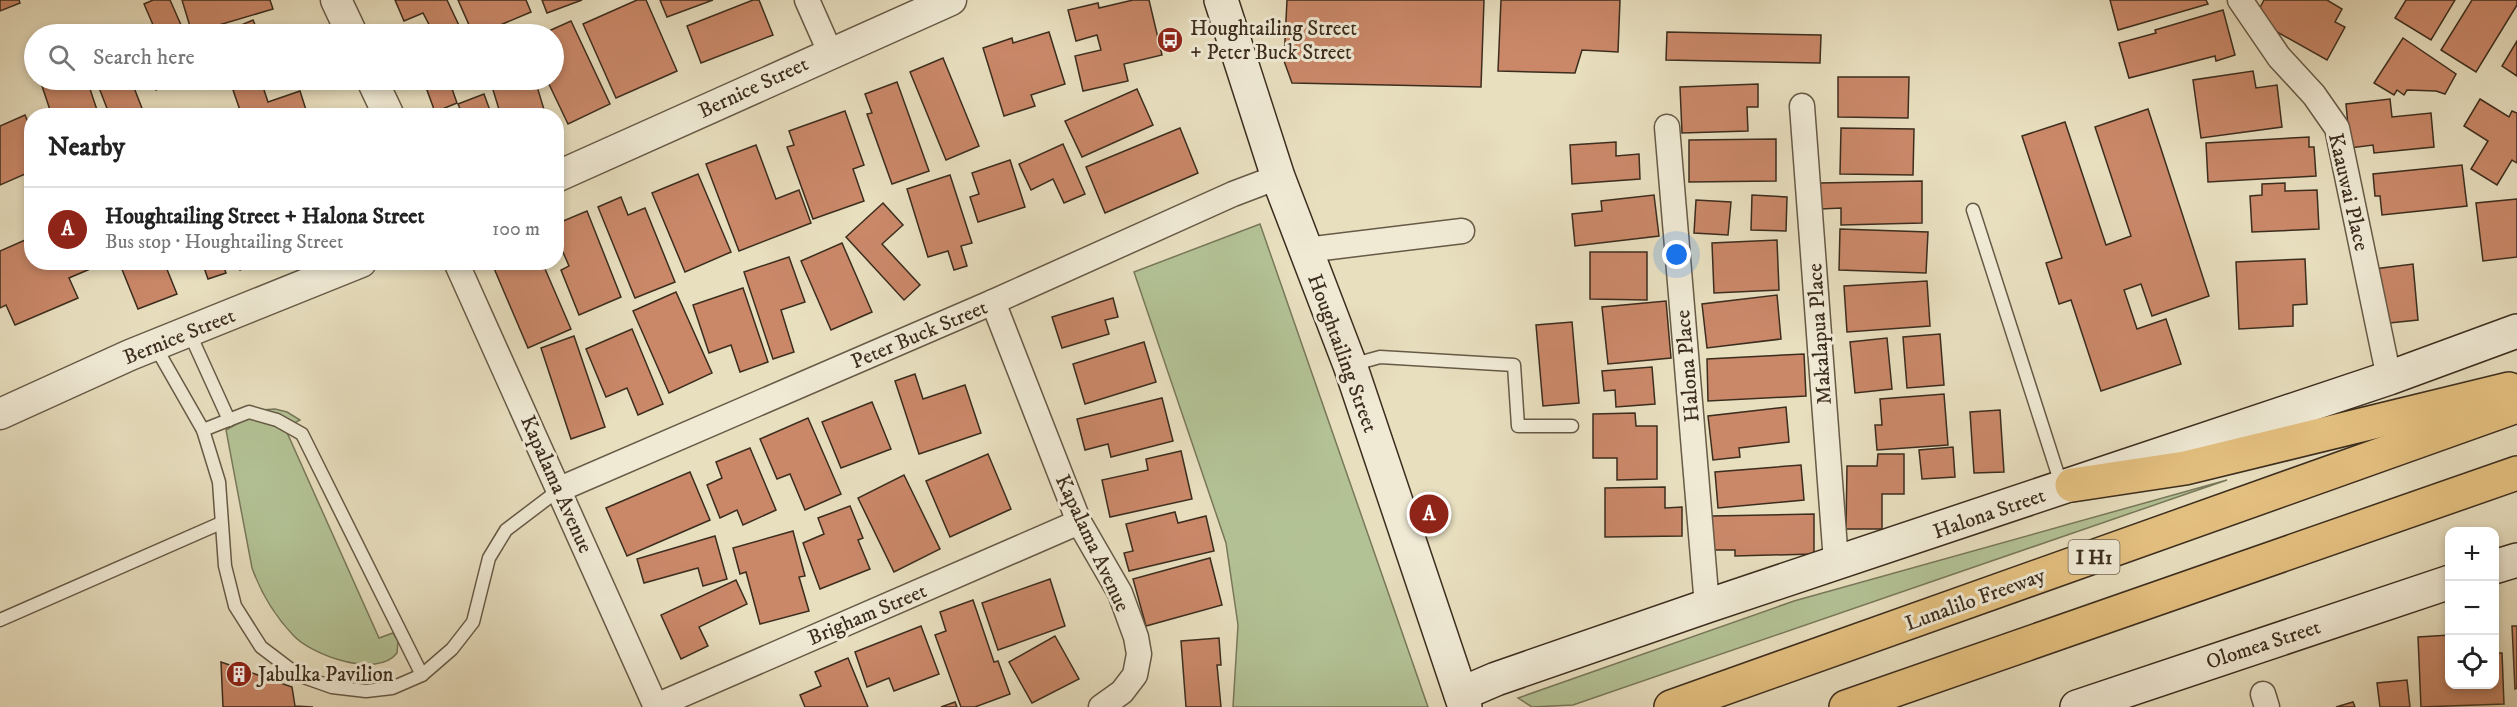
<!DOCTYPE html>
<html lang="en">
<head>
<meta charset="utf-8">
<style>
  body { margin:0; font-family:"IM FELL DW Pica",serif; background:#f6f6f6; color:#222 }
  .controls { position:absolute; right:18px; bottom:18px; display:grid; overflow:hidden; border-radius:12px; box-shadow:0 3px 9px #0003 }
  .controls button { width:54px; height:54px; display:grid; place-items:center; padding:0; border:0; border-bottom:2px solid #e0e0e0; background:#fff; color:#222; font:30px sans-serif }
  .you { position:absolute; left:1677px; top:255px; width:21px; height:21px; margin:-15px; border:4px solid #fff; border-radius:50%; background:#1a73e8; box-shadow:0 0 0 9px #1a73e833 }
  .badge { display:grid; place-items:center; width:39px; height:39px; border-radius:50%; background:#8f2418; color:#fff; font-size:20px; font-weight:700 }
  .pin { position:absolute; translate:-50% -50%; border:3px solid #fff; box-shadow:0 2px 6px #0006 }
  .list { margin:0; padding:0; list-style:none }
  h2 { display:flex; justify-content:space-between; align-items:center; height:78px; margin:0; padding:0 24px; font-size:26px }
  h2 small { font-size:20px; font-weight:400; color:#767676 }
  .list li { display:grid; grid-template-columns:39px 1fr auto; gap:18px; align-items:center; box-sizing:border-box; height:84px; padding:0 24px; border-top:2px solid #e0e0e0 }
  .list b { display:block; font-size:22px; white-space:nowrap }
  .list p { margin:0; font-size:20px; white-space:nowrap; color:#767676 }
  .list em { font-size:20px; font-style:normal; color:#767676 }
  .icon { flex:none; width:33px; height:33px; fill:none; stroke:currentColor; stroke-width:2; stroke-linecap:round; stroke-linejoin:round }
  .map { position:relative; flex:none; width:2517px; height:707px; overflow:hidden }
  .search { position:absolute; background:#fff; box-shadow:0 3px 9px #0003; left:24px; top:24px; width:540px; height:66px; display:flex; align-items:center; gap:15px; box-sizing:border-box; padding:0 21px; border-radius:33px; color:#767676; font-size:22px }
  .panel { position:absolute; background:#fff; box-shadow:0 3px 9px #0003; left:24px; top:108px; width:540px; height:162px; border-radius:24px }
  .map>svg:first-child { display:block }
  .green { fill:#b3c295; stroke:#78785a; stroke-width:1.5 }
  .building { fill:#ca8869; stroke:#3c2d1e; stroke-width:1.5 }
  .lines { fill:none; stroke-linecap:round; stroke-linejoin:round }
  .service-casing { stroke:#675a46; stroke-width:15 }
  .minor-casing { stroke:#675a46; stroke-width:27 }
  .tertiary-casing { stroke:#675a46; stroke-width:33 }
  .secondary-casing { stroke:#3c2d1e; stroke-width:36 }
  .motorway-casing { stroke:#3c2d1e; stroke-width:36 }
  .service { stroke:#f0ead5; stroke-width:12 }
  .minor { stroke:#f0ead5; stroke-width:24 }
  .tertiary { stroke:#f0ead5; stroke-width:30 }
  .secondary { stroke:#f0ead5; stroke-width:33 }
  .motorway { stroke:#e4c080; stroke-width:33 }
  .labels { text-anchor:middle; stroke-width:6; stroke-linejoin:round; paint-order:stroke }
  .shield { fill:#f0ead5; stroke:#726655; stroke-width:1.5 }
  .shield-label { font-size:20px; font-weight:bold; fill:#3c2d1e }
  .poi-label { font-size:21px; fill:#3c2d1e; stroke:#f0ead5; text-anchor:start }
  .street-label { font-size:21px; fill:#3c2d1e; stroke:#f0ead5 }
</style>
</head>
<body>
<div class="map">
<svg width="2517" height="707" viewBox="0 0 2517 707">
  <rect width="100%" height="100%" fill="#e8dfbf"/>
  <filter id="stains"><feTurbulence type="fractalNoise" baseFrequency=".00333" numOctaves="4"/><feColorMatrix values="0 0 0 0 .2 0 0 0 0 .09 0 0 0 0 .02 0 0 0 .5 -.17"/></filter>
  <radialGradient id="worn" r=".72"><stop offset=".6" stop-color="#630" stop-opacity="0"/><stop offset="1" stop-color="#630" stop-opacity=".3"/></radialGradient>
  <g class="green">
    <polygon points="1260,224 1428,707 1233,707 1238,625 1226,543 1134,272"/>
    <path d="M275 409 287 412 300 420 285 428 379 638 393 633 398 641 397 653C377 679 311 655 293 635 274 615 261 593 252 568L226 430 261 410Z"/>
    <polygon points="2227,480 1573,705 1532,707 1518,698 1794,601"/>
  </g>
  <g class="building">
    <polygon points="0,0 19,0 20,3 0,11"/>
    <polygon points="153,0 170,0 185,34 157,34 144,4"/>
    <polygon points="182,0 270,0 273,9 192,33"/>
    <polygon points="395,0 447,0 463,34 434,34 423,13 404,21"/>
    <polygon points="458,0 526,0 531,12 479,34 473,34"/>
    <polygon points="542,0 582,0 547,13"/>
    <polygon points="637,0 646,0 677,71 616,98 583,24"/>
    <polygon points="660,0 713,0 667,17"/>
    <polygon points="753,0 759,0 773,35 701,63 687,26"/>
    <polygon points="1133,0 1149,0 1162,55 1124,64 1128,81 1083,91 1075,56 1101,50 1097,35 1076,41 1068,10 1098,3 1099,8"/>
    <polygon points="1287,0 1484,0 1481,87 1292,83 1284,61"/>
    <polygon points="1501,0 1620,0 1618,52 1582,50 1575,73 1498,71"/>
    <polygon points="2110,0 2206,0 2208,4 2118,30"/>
    <polygon points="2264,0 2327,0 2342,9 2335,22 2345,27 2327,60 2254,19"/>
    <polygon points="2406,0 2455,0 2431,40 2395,18"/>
    <polygon points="2472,0 2517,0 2517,5 2476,72 2441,50"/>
    <polygon points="2223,10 2235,55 2216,61 2215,56 2129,78 2119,43 2156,33 2155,30"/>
    <polygon points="253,20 259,34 229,34 227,31"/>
    <polygon points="571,21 610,104 568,124 547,80 554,80 554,34 542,34"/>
    <polygon points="122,28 125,34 107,34"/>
    <polygon points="1049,32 1065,84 1031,95 1035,106 1004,116 983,48 1012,38 1013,43"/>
    <polygon points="1667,32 1821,35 1820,63 1666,60"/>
    <polygon points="2403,38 2456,74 2445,94 2436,91 2407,90 2404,95 2397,90 2394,95 2374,83"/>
    <polygon points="2517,41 2517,76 2502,66"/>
    <polygon points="943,58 979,146 946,160 910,72"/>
    <polygon points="2253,71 2256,88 2277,85 2282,127 2201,138 2193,80"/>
    <polygon points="1838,77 1909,77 1908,118 1838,117"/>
    <polygon points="40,80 87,80 99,116 52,116"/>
    <polygon points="96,80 131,80 145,116 110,116"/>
    <polygon points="151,80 178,80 156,90"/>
    <polygon points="225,80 242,80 227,86"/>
    <polygon points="432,80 449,80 457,103 435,112 424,82"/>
    <polygon points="490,80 535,80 546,116 501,116"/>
    <polygon points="261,81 268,102 300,91 307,113 301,116 242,116 233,90"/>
    <polygon points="897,82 929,171 892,184 867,114 872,113 865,94"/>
    <polygon points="1758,84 1758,107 1747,107 1748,131 1682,133 1680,87"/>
    <polygon points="1137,89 1153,125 1082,157 1065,121"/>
    <polygon points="484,94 492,116 463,116 458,104"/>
    <polygon points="2390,99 2392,117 2431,113 2434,147 2374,153 2373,145 2350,148 2346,104"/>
    <polygon points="2480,99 2509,117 2512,111 2517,113 2517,163 2512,160 2497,185 2471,169 2488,141 2464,126"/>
    <polygon points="2148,109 2209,296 2152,316 2141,284 2124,290 2137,329 2166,319 2181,364 2101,391 2071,300 2059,304 2046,263 2062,258 2022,136 2065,122 2106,245 2131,236 2095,127"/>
    <polygon points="845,111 864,165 853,169 864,201 813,219 787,147 794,145 789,131"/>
    <polygon points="25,115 32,131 32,171 0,185 0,126"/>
    <polygon points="1180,128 1198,173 1105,213 1086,167"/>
    <polygon points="1841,128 1914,129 1913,175 1840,174"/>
    <polygon points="2309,137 2309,147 2314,147 2316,176 2208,182 2206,143"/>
    <polygon points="1776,139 1776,181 1689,182 1689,140"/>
    <polygon points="1616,142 1616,156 1639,154 1640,179 1572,184 1570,145"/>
    <polygon points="1063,144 1085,194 1064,203 1053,179 1031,190 1019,164"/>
    <polygon points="756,145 776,199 799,190 811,223 739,251 706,164"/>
    <polygon points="1010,160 1025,207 978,222 970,197 979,194 972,173"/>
    <polygon points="2462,165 2467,206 2382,215 2380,196 2375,196 2373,174"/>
    <polygon points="698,174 731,252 685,272 652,193"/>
    <polygon points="950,175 972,243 961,246 967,266 954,270 948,251 928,257 907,189"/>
    <polygon points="1922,181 1922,223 1841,225 1841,208 1821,209 1820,183"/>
    <polygon points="2285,183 2285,191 2317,190 2319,229 2252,232 2250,196 2262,195 2262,184"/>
    <polygon points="1654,195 1659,236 1575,246 1572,214 1602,211 1601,201"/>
    <polygon points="1752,195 1787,197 1786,231 1751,230"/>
    <polygon points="621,197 628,215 645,208 675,282 635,298 598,207"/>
    <polygon points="2517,199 2517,257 2483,261 2476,203"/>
    <polygon points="1696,200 1731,202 1728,235 1694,233"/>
    <polygon points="883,203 903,225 882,244 920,285 904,300 846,237"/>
    <polygon points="587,211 621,297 579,315 561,270 569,266 556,236 556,224"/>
    <polygon points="1840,229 1928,232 1926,273 1839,270"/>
    <polygon points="32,237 32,262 88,262 90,269 69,278 78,298 15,325 6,305 0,308 0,251"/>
    <polygon points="1777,240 1779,290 1714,293 1712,243"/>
    <polygon points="842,243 872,312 831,330 801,261"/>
    <polygon points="1590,252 1647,252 1647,300 1590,299"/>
    <polygon points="789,257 805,302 781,310 794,352 773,359 744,272"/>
    <polygon points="2305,259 2307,304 2293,305 2293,326 2239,329 2236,262"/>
    <polygon points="119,262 164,262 177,294 138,309"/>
    <polygon points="202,262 222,262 226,273 208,279"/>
    <polygon points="237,262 258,262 240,270"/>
    <polygon points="502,262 542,262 571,329 528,348 493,266"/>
    <polygon points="2413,264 2418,320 2380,324 2374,269"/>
    <polygon points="1927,281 1930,326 1847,332 1844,286"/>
    <polygon points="743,288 768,362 740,372 731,345 709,353 693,305"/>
    <polygon points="676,292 712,373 669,393 633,311"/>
    <polygon points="1777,295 1781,339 1707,348 1702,304"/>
    <polygon points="1113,298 1118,317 1105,320 1109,334 1062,348 1052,317"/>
    <polygon points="1666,301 1671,358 1608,364 1602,307"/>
    <polygon points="1572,322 1579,403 1543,406 1536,325"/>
    <polygon points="632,329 663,404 638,415 627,388 606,397 586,349"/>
    <polygon points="1940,334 1944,385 1907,388 1903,337"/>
    <polygon points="574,336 605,427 571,439 541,348"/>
    <polygon points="1887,338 1892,389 1855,393 1850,342"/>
    <polygon points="1144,342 1156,382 1085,404 1073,364"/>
    <polygon points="1804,354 1806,396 1708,401 1707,359"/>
    <polygon points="1652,367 1655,404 1616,407 1615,390 1604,391 1602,371"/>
    <polygon points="915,374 923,399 965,385 981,433 919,454 895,381"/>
    <polygon points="1944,394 1948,445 1877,450 1875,425 1882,425 1880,399"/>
    <polygon points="1162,398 1173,441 1111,457 1108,444 1085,450 1077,419"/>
    <polygon points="872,402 891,449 841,468 822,422"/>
    <polygon points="1786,407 1789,442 1739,448 1740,457 1713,460 1708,416"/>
    <polygon points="2000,410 2004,472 1974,473 1970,412"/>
    <polygon points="1635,413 1636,426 1657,426 1657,479 1617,480 1617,458 1593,458 1593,414"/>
    <polygon points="808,418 841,494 805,510 790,474 777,479 760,439"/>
    <polygon points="1953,447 1955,477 1922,479 1919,450"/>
    <polygon points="750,448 776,510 743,525 737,510 720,518 707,485 722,478 716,462"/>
    <polygon points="1181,451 1192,499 1110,517 1102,480 1148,470 1146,459"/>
    <polygon points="988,454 1011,509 950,537 926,481"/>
    <polygon points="1878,454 1904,454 1904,494 1882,494 1882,529 1846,529 1847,466 1877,466"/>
    <polygon points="1801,465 1804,500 1718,508 1715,472"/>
    <polygon points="690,472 710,520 627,556 606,508"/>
    <polygon points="904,475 940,549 894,572 858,498"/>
    <polygon points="1665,487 1665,508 1682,507 1682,536 1605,537 1605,488"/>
    <polygon points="850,506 863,538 858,540 870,569 820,589 803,543 824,534 818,518"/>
    <polygon points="1175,512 1178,523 1206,516 1214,551 1129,571 1124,553 1133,551 1126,524"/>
    <polygon points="1814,514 1814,554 1735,556 1735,550 1713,550 1712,516"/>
    <polygon points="793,531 805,576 799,577 809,611 760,624 746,572 740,574 733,548"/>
    <polygon points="715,536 727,579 703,586 698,568 644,583 637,559"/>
    <polygon points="1210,558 1222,605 1146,626 1133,579"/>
    <polygon points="1050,579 1065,626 998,650 982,603"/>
    <polygon points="736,580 747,604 699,627 708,646 681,659 661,615"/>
    <polygon points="973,600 994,662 998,661 1010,694 975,707 961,707 935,635 946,631 940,612"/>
    <polygon points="921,626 939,674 894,691 889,678 867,687 855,652"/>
    <polygon points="2512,626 2517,626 2517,688 2515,689"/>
    <polygon points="2450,635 2450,684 2494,684 2494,653 2502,653 2504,704 2421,707 2418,637"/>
    <polygon points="1055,636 1079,679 1032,703 1009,662"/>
    <polygon points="1219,638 1221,665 1217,665 1221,707 1186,707 1181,641"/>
    <polygon points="848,658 868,707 805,707 800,695 821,686 815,672"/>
    <polygon points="221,662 292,687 295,706 313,707 223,707"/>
    <polygon points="2407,680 2410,707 2380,707 2377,683"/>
    <polygon points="955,702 957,707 941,707"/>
    <polygon points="2353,702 2355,707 2336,707"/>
  </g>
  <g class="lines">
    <g class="service-casing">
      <g id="service">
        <polyline points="1973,210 2062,487"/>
        <polyline points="189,332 229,420"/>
        <polyline points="155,346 203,430 219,482 225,566 235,606 261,647 298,675 332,687 366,691 392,688 422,675 452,649 473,622 489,558 506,530 560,489"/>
        <polyline points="1351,365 1380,357 1514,365 1518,426 1572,426"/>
        <polyline points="203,430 249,412 277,420 302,434 422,675"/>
        <polyline points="0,620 221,523"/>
      </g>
    </g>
    <g class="minor-casing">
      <g id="minor">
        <polyline points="807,0 830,52"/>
        <polyline points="2240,0 2279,57 2314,95 2337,128 2389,378"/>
        <polyline points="1802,106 1836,562"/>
        <polyline points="1667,127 1707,606"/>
        <polyline points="1306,250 1462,231"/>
        <polyline points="456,262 656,707"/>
        <polyline points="993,302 1079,522 1120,593 1136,637 1139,654 1135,675 1122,692 1101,707"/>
        <polyline points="560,489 993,302 1233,194 1278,177"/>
        <polyline points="2263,694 2267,707"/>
        <polyline points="656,706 1079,522"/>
      </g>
    </g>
    <g class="tertiary-casing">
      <g id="tertiary">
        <polyline points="336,0 352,34"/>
        <polyline points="372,80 389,116"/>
        <polyline points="556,177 951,0"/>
        <polyline points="0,414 130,355 361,262"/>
      </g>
    </g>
    <g class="secondary-casing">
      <g id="secondary">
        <polyline points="1221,0 1278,177 1350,365 1465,707"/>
        <polyline points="2494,567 2517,560"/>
        <polyline points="1461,694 1496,679 1707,606 2389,378 2517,331"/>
        <polyline points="2077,707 2450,582"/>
      </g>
    </g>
    <g class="motorway-casing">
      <g id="motorway">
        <polyline points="2072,485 2185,468 2509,389"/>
        <polyline points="1671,707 2517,406"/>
        <polyline points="1846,707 2517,473"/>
      </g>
    </g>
    <use href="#service" class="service"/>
    <use href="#minor" class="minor"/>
    <use href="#tertiary" class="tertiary"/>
    <use href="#secondary" class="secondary"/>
    <use href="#motorway" class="motorway"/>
  </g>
  <defs>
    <g id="bus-disc" transform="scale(1.35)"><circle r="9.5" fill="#8f2418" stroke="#f0ead5"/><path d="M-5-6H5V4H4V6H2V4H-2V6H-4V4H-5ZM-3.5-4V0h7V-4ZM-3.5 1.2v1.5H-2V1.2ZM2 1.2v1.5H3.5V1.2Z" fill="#fff"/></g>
    <g id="building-disc" transform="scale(1.35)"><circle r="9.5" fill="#8f2418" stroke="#f0ead5"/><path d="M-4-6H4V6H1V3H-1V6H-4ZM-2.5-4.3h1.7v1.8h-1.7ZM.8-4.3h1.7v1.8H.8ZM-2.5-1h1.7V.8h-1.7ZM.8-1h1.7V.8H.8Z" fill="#fff"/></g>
  </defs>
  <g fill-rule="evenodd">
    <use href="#bus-disc" x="1170" y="40"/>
    <use href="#building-disc" x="239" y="674"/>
  </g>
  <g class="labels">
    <rect class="shield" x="2068.5" y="540" width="51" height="34" rx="4.5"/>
    <g class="shield-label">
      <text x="2094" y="564">I H1</text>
    </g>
    <g class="poi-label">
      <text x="1190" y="35">Houghtailing Street<tspan x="1190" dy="24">+ Peter Buck Street</tspan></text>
      <text x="258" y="681">Jabulka Pavilion</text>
    </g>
    <g class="street-label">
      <text transform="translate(753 87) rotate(-25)" y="7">Bernice Street</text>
      <text transform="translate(2349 192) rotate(77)" y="7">Kaauwai Place</text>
      <text transform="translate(919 334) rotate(-23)" y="7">Peter Buck Street</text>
      <text transform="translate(1819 334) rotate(-94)" y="7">Makalapua Place</text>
      <text transform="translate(179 336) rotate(-22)" y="7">Bernice Street</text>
      <text transform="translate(1343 353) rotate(70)" y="7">Houghtailing Street</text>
      <text transform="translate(1687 366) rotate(-95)" y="7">Halona Place</text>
      <text transform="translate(557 484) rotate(66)" y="7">Kapalama Avenue</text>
      <text transform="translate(1989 513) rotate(-19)" y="7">Halona Street</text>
      <text transform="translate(1093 543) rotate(65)" y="7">Kapalama Avenue</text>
      <text transform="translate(1975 599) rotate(-20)" y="7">Lunalilo Freeway</text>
      <text transform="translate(867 614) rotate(-23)" y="7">Brigham Street</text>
      <text transform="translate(2263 644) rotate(-18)" y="7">Olomea Street</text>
    </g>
  </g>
  <rect width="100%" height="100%" filter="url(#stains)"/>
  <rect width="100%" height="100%" fill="url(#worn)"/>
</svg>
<div class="controls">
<button>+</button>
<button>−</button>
<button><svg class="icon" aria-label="locate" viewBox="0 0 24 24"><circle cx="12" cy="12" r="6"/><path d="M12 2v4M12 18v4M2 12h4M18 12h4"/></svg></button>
</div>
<div class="you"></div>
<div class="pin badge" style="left:1429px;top:514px">A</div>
<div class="search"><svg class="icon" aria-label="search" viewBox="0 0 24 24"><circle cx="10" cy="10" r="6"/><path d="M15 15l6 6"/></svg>Search here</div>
<section class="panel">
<h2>Nearby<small></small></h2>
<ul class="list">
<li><span class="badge">A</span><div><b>Houghtailing Street + Halona Street</b><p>Bus stop · Houghtailing Street</p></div><em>100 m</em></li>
</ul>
</section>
</div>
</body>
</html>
